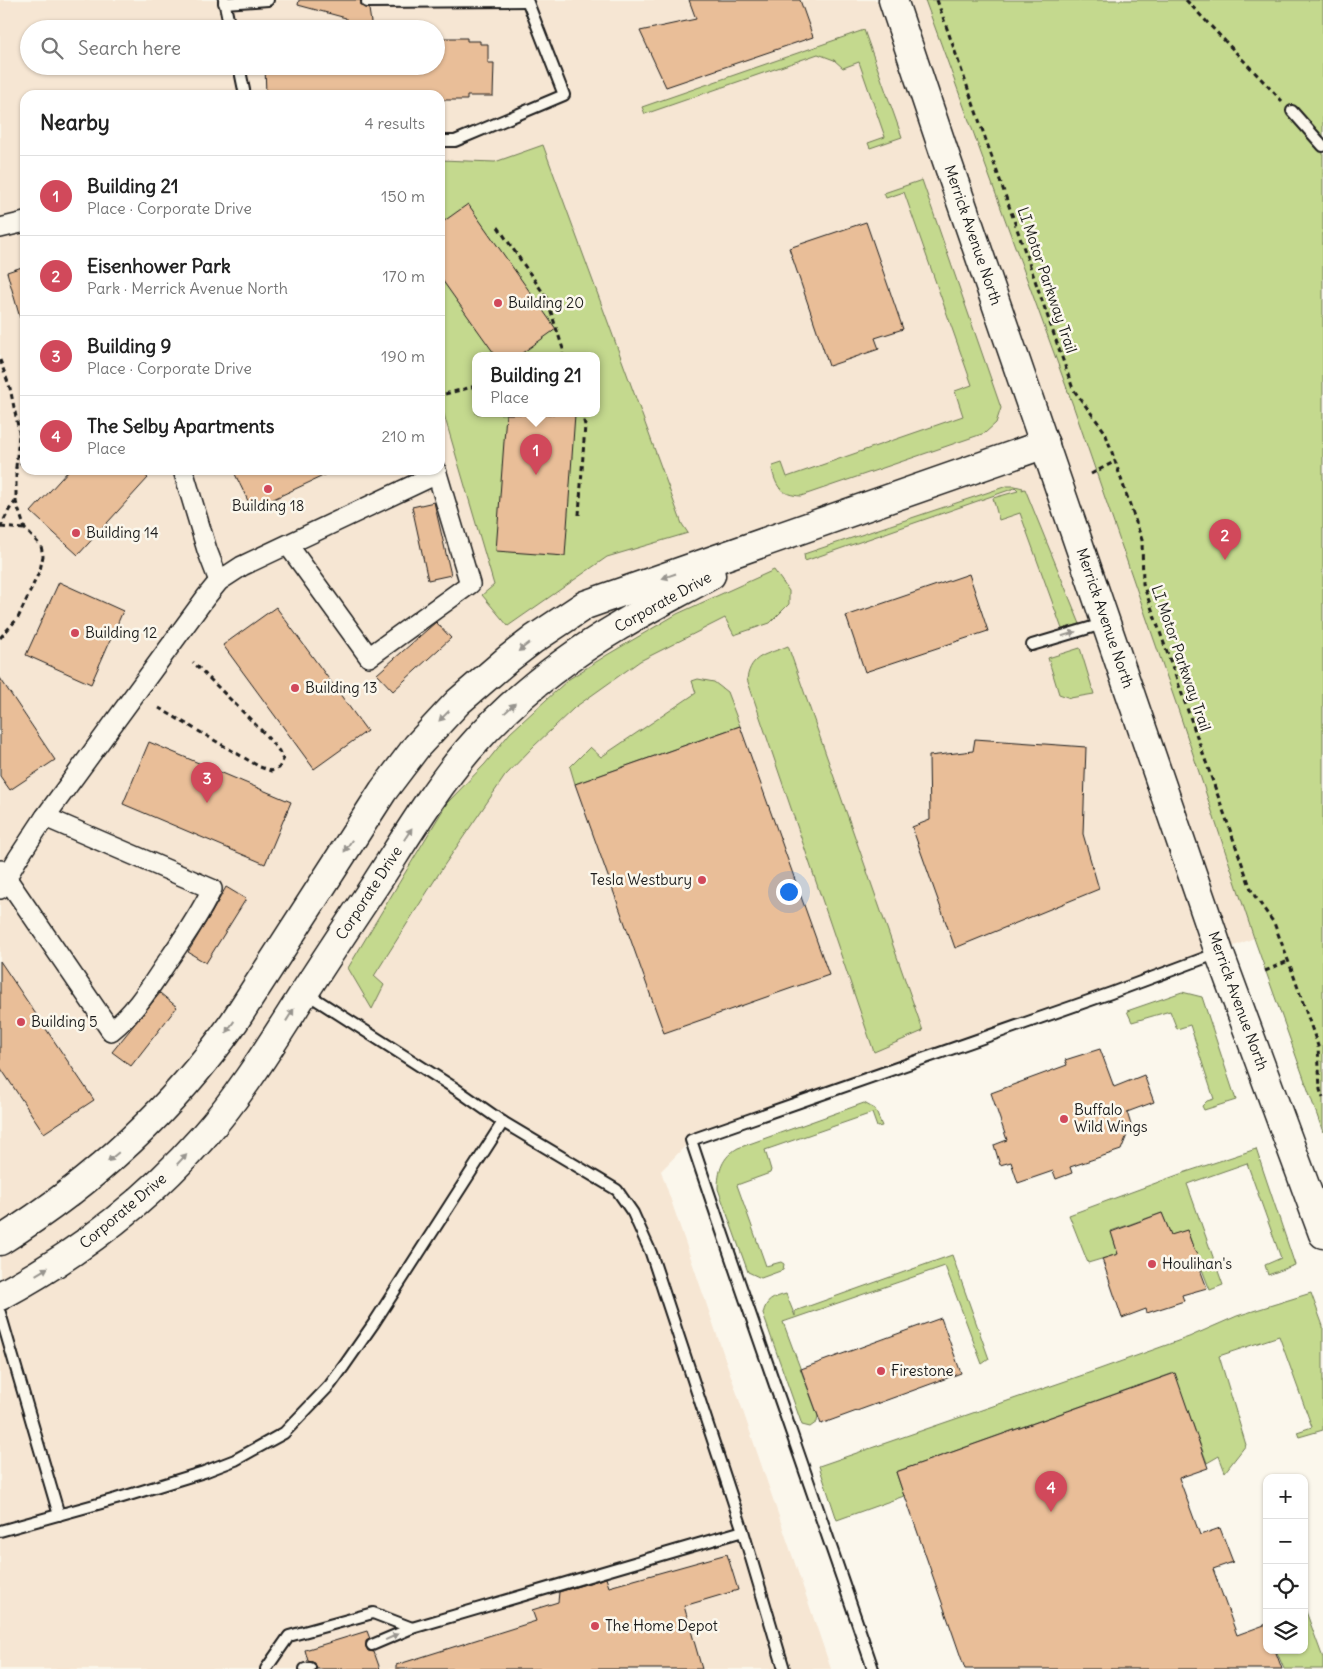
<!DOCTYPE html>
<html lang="en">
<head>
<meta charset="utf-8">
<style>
  body { margin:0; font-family:Delius,sans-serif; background:#f2f2f2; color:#222 }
  .controls { position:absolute; right:15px; bottom:15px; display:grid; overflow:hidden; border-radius:10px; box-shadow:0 1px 4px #0004 }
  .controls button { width:45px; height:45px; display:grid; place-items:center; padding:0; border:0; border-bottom:1px solid #e0e0e0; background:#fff; color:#222; font:25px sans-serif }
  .you { position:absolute; left:788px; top:891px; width:18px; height:18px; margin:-12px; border:4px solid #fff; border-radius:50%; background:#1a73e8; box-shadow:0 0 0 8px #1a73e833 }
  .badge { display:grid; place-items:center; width:32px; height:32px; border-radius:50%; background:#d1495b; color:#fff; font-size:16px; font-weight:700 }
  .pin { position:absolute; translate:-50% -41px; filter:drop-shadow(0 1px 2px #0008) }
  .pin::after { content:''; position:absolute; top:26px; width:18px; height:15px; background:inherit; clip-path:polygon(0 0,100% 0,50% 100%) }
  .popup { position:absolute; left:472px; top:352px; width:128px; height:65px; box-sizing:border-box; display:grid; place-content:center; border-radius:10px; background:#fff; filter:drop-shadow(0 1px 4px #0005); font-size:16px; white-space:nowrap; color:#767676 }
  .popup b { font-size:19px; color:#222 }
  .popup::after { content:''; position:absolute; left:50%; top:100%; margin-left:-10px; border:10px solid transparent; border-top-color:#fff }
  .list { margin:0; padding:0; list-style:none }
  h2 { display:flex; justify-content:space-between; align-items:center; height:65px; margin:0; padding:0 20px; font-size:21px }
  h2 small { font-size:16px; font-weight:400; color:#767676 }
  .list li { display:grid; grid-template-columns:32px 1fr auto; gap:15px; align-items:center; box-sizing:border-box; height:80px; padding:0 20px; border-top:1px solid #e0e0e0 }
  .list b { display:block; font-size:19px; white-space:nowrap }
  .list p { margin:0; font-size:16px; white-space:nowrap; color:#767676 }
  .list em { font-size:16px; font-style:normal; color:#767676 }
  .icon { flex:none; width:28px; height:28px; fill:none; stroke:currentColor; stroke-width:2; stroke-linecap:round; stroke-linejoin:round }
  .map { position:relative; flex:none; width:1323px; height:1669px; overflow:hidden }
  .search { position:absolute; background:#fff; box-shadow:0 1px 4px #0004; left:20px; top:20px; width:425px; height:55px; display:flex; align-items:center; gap:12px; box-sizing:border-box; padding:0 18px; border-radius:28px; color:#767676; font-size:19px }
  .panel { position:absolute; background:#fff; box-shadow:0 1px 4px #0004; left:20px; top:90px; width:425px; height:385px; border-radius:15px }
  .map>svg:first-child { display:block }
  .built { fill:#f6e6d3; fill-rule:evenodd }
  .green { fill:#c4d98e; stroke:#707a55; fill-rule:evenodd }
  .building { fill:#e9be98; stroke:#1c1c1c }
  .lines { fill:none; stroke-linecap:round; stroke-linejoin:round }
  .service-casing { stroke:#1c1c1c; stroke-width:14 }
  .minor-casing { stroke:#1c1c1c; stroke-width:22 }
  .secondary-casing { stroke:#1c1c1c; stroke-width:31 }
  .path { stroke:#1c1c1c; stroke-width:3; stroke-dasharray:5 4; stroke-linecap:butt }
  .service { stroke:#fbf7ec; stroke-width:10 }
  .minor { stroke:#fbf7ec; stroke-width:19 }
  .secondary { stroke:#fbf7ec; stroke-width:28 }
  .oneway { fill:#97948e }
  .poi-dot { fill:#d1495b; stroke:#fbf7ec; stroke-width:2 }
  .labels { text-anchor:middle; stroke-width:5; stroke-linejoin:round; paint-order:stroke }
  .street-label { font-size:15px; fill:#1c1c1c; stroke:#fbf7ec }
  .poi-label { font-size:15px; fill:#1c1c1c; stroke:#fbf7ec; text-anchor:start }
</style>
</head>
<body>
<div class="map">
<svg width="1323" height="1669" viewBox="0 0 1323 1669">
  <rect width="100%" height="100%" fill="#fbf7ec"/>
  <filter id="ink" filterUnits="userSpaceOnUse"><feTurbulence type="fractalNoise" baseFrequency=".02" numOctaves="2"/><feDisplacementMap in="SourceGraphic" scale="10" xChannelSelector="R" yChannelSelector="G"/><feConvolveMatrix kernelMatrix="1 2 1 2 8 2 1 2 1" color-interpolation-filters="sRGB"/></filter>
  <g filter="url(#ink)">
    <path class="built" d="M0 0H925L1074 408 1179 712 1254 938 1219 952 691 1140 661 1171 831 1669H0ZM29 29H436V66H29ZM25 95H440V470H25ZM476 356H596V414H476Z"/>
    <g class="green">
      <polygon points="925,0 1323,0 1323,1132 1254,938 1179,712 1074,408"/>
      <polygon points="864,30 902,137 870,148 868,143 885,137 859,62 843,68 834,60 818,54 645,114 642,107"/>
      <path d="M543 145 682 524 688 533 607 557 508 626 482 595 494 585 440 401V160L495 162ZM476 356H596V414H476Z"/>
      <path d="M922 180 1001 408 996 423 985 433 801 496C781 495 776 487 772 469L773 466 782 463 787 477 963 416 955 391 972 385 904 192 886 198 884 193Z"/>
      <polygon points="1007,486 1015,486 1023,488 1022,490 1025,489 1080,624 1062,629 1020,513 999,520 993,498 1018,491 1015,488 805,561 804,554"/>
      <polygon points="774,570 789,591 789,604 770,623 734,635 725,618 640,661 574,708 533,747 505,776 443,867 374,976 384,985 372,1009 348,968 447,803 485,764 510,733 569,679 607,655 677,614"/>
      <path d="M788 646 923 1031 874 1052 747 679C751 654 767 655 788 646Z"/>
      <polygon points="1080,648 1094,694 1070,698 1059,694 1048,658"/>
      <polygon points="698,679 714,682 727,692 740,726 575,784 570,767 590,747 601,757 696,693 692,681"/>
      <polygon points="1182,992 1202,997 1236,1100 1204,1110 1202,1106 1207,1101 1214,1099 1190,1025 1177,1029 1170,1011 1132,1022 1127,1011"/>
      <path d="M864 1103 875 1109 882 1126 877 1127 872 1113 765 1150 771 1170 770 1173 737 1185 766 1266 781 1262 784 1264 783 1270 761 1278 748 1272 718 1189C718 1171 722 1157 738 1148Z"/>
      <polygon points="1256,1149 1295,1265 1268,1275 1265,1265 1281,1258 1247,1163 1187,1184 1223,1285 1210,1290 1187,1231 1171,1235 1162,1213 1111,1231 1118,1254 1088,1263 1069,1215 1183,1173"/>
      <path d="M952 1255 989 1359 982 1364 945 1266 783 1322 818 1416 817 1422 810 1427 802 1425 763 1314C766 1300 772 1298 786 1294L795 1316V1311Z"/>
      <polygon points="1311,1293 1323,1326 1323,1430 1299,1437 1297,1432 1312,1427 1279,1336 1219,1356 1246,1445 1225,1472 1219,1456 1207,1463 1174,1373 896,1472 904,1496 837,1520 819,1466 1083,1375 1189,1337 1237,1316"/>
      <polygon points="1304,1606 1323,1658 1323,1669 1284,1669 1276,1650 1304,1650"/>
    </g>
    <g class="building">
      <polygon points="299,0 361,0 361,6 369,9 372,29 346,29 346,18 298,5"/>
      <polygon points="689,0 800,0 813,37 666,87 640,31 696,19"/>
      <polygon points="436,38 467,38 467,41 480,41 480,44 488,44 488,63 494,63 493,96 467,96 467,100 440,100 440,95 266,95 265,66 436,66"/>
      <polygon points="468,204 556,329 518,356 496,356 440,277 440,224"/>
      <polygon points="866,222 903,329 875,338 879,349 829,366 789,248"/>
      <polygon points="25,266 25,318 20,318 7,272"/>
      <polygon points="506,414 575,414 565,556 496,551"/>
      <polygon points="69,470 139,470 148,478 78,555 31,512"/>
      <polygon points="233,470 336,470 252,509"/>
      <polygon points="434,502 451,575 428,580 412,507"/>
      <polygon points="969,574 988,631 865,672 846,616"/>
      <polygon points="59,582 123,611 91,684 26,655"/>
      <polygon points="276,607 367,731 314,769 223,645"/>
      <polygon points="436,622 451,638 393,691 377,674"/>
      <polygon points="0,678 55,760 10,790 0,776"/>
      <polygon points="740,726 829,975 664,1033 575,784"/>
      <polygon points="975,739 1086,747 1083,834 1099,889 955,948 912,827 930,820 929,756 973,751"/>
      <polygon points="149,742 291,802 265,864 123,804"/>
      <polygon points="226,887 246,899 206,963 188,952 211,914"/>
      <polygon points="0,961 94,1100 44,1133 0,1067"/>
      <polygon points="160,993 177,1007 131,1066 112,1052"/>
      <polygon points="1100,1049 1114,1087 1144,1075 1154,1102 1127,1112 1131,1125 1121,1150 1070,1167 1072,1173 1056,1179 1053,1171 1018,1183 1011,1162 1000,1165 994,1145 1007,1140 991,1093 1067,1065 1065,1060"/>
      <polygon points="1162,1213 1171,1235 1187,1230 1194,1250 1201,1261 1201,1272 1207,1288 1182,1295 1184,1301 1147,1313 1146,1309 1122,1318 1102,1259 1118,1254 1111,1232"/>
      <polygon points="941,1318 961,1373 821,1424 801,1369"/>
      <polygon points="1175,1373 1208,1468 1179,1478 1200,1535 1220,1528 1233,1562 1213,1569 1237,1635 1267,1624 1267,1650 1275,1650 1282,1669 965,1669 905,1496 904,1496 896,1472"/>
      <polygon points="727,1554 738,1590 684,1606 702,1669 396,1669 396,1665 536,1621 532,1610 558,1602 559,1592 606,1578 609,1587"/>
      <polygon points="367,1631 370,1639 366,1641 366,1647 368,1651 374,1652 380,1669 317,1669 315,1663 308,1661 305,1650"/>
    </g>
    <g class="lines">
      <g class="service-casing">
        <g id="service">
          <polyline points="224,0 230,29"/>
          <polyline points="367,2 527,1"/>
          <polyline points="224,3 268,0"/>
          <polyline points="239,66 245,95"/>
          <polyline points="1292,111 1323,146"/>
          <polyline points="440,141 455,141 564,95 527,0"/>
          <polyline points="1032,645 1106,623"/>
          <polyline points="306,993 456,1089 503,1122 617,1190 633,1213 651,1253 743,1531 784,1669"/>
          <polyline points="0,1313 59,1515"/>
          <polyline points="0,1531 116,1499 204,1472 235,1460 284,1433 330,1385 344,1366 374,1323 503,1122"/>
          <polyline points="372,1645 412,1628 743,1531"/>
          <polyline points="266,1669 289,1636 373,1613 412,1628"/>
          <polyline points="305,1669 310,1668"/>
          <path d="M873 1669C813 1492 750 1317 691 1140L1111 993 1218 953"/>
        </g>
      </g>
      <g class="minor-casing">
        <g id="minor">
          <polyline points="0,228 25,222"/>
          <polyline points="183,470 207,550 219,581"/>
          <polyline points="288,545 369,657 470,584 436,470"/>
          <path d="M1 870 111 1031C134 1013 149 989 165 965 182 940 199 916 212 889L45 817"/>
          <polyline points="0,889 18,858 45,817 206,597 219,581 242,566 437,474"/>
        </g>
      </g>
      <g class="secondary-casing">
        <g id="secondary">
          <polyline points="893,0 946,158 1219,952 1323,1234"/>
          <path d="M0 1241C92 1183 171 1111 234 1022L383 791 417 746 458 702 508 659 534 639 585 605 1045 444"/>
          <path d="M0 1296C76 1255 146 1202 203 1137 242 1093 272 1043 304 993 327 957 351 921 375 885 405 839 433 791 469 749 511 700 565 658 621 625 650 607 681 592 711 575"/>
        </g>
      </g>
      <g class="path">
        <polyline points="937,0 1073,389 1105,432 1142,540 1143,584 1252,892 1274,923 1291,968 1318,1046 1320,1090 1323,1098"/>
        <polyline points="1186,0 1282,101"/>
        <polyline points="498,227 546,297 564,352 561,356"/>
        <polyline points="0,360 10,388 20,436 25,442"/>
        <polyline points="445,394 476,386"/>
        <polyline points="19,436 16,467 25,460"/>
        <polyline points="1091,474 1114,462"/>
        <polyline points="579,515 585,425 582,414"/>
        <polyline points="1,527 25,529"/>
        <polyline points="0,528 9,510 15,502"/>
        <polyline points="0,638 18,618 40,570 43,556 41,546 25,529 16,502 16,467"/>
        <polyline points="159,708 260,767 271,771 279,768 283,760 279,751 262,731 193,662"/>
        <polyline points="1265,971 1288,961"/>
      </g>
      <use href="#service" class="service"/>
      <use href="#minor" class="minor"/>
      <use href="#secondary" class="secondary"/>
    </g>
    <defs><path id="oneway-solid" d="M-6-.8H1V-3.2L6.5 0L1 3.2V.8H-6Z" transform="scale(1.25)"/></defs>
    <g class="oneway">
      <use href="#oneway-solid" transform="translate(669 576) rotate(161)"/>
      <use href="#oneway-solid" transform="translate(1069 634) rotate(-17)"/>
      <use href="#oneway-solid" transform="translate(524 647) rotate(142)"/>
      <use href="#oneway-solid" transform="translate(510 708) rotate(-43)"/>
      <use href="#oneway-solid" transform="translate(444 716) rotate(135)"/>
      <use href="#oneway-solid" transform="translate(408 834) rotate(-57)"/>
      <use href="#oneway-solid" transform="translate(348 846) rotate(123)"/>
      <use href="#oneway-solid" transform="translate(290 1015) rotate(-58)"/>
      <use href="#oneway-solid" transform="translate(230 1027) rotate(125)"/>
      <use href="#oneway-solid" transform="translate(113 1157) rotate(140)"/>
      <use href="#oneway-solid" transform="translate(182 1159) rotate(-47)"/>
      <use href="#oneway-solid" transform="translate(42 1271) rotate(-31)"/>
      <use href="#oneway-solid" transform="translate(392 1637) rotate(-24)"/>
    </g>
  </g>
  <g class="poi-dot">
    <circle cx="498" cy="303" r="5"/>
    <circle cx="268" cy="489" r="5"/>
    <circle cx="76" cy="533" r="5"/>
    <circle cx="75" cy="633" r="5"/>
    <circle cx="295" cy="688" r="5"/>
    <circle cx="702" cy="880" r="5"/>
    <circle cx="21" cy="1022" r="5"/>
    <circle cx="1064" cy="1119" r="5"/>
    <circle cx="1152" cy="1264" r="5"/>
    <circle cx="881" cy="1371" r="5"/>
    <circle cx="595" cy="1626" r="5"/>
  </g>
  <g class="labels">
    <g class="street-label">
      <text transform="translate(973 235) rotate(71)" y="5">Merrick Avenue North</text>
      <text transform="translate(1047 280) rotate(71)" y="5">LI Motor Parkway Trail</text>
      <text transform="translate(663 602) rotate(-29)" y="5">Corporate Drive</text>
      <text transform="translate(1105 618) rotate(71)" y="5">Merrick Avenue North</text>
      <text transform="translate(1181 658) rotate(71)" y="5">LI Motor Parkway Trail</text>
      <text transform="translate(369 893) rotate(-57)" y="5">Corporate Drive</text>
      <text transform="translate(1238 1001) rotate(70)" y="5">Merrick Avenue North</text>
      <text transform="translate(123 1211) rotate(-40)" y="5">Corporate Drive</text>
    </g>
    <g class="poi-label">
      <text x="508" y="308">Building 20</text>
      <text x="268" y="511" text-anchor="middle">Building 18</text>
      <text x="86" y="538">Building 14</text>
      <text x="85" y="638">Building 12</text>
      <text x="305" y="693">Building 13</text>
      <text x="692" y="885" text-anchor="end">Tesla Westbury</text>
      <text x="31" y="1027">Building 5</text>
      <text x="1074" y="1115">Buffalo<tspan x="1074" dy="17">Wild Wings</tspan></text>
      <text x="1162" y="1269">Houlihan's</text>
      <text x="891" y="1376">Firestone</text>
      <text x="605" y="1631">The Home Depot</text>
    </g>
  </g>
</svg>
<div class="controls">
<button>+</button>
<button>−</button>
<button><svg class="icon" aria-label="locate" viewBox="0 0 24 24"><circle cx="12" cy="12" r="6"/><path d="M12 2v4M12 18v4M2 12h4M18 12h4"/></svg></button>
<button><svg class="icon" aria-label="layers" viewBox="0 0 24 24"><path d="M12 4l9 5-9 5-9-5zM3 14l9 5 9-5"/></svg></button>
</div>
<div class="you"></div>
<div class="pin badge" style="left:536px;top:475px">1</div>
<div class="popup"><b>Building 21</b>Place</div>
<div class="pin badge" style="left:1225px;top:560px">2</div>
<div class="pin badge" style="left:207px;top:803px">3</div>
<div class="pin badge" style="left:1051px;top:1512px">4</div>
<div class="search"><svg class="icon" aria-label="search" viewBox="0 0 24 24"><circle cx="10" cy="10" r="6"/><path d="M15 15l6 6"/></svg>Search here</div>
<section class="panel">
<h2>Nearby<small>4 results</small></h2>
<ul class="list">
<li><span class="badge">1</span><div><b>Building 21</b><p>Place · Corporate Drive</p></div><em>150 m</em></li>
<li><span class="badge">2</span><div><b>Eisenhower Park</b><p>Park · Merrick Avenue North</p></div><em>170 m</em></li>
<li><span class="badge">3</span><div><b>Building 9</b><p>Place · Corporate Drive</p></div><em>190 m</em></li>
<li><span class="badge">4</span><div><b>The Selby Apartments</b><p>Place</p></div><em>210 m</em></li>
</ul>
</section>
</div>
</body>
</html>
